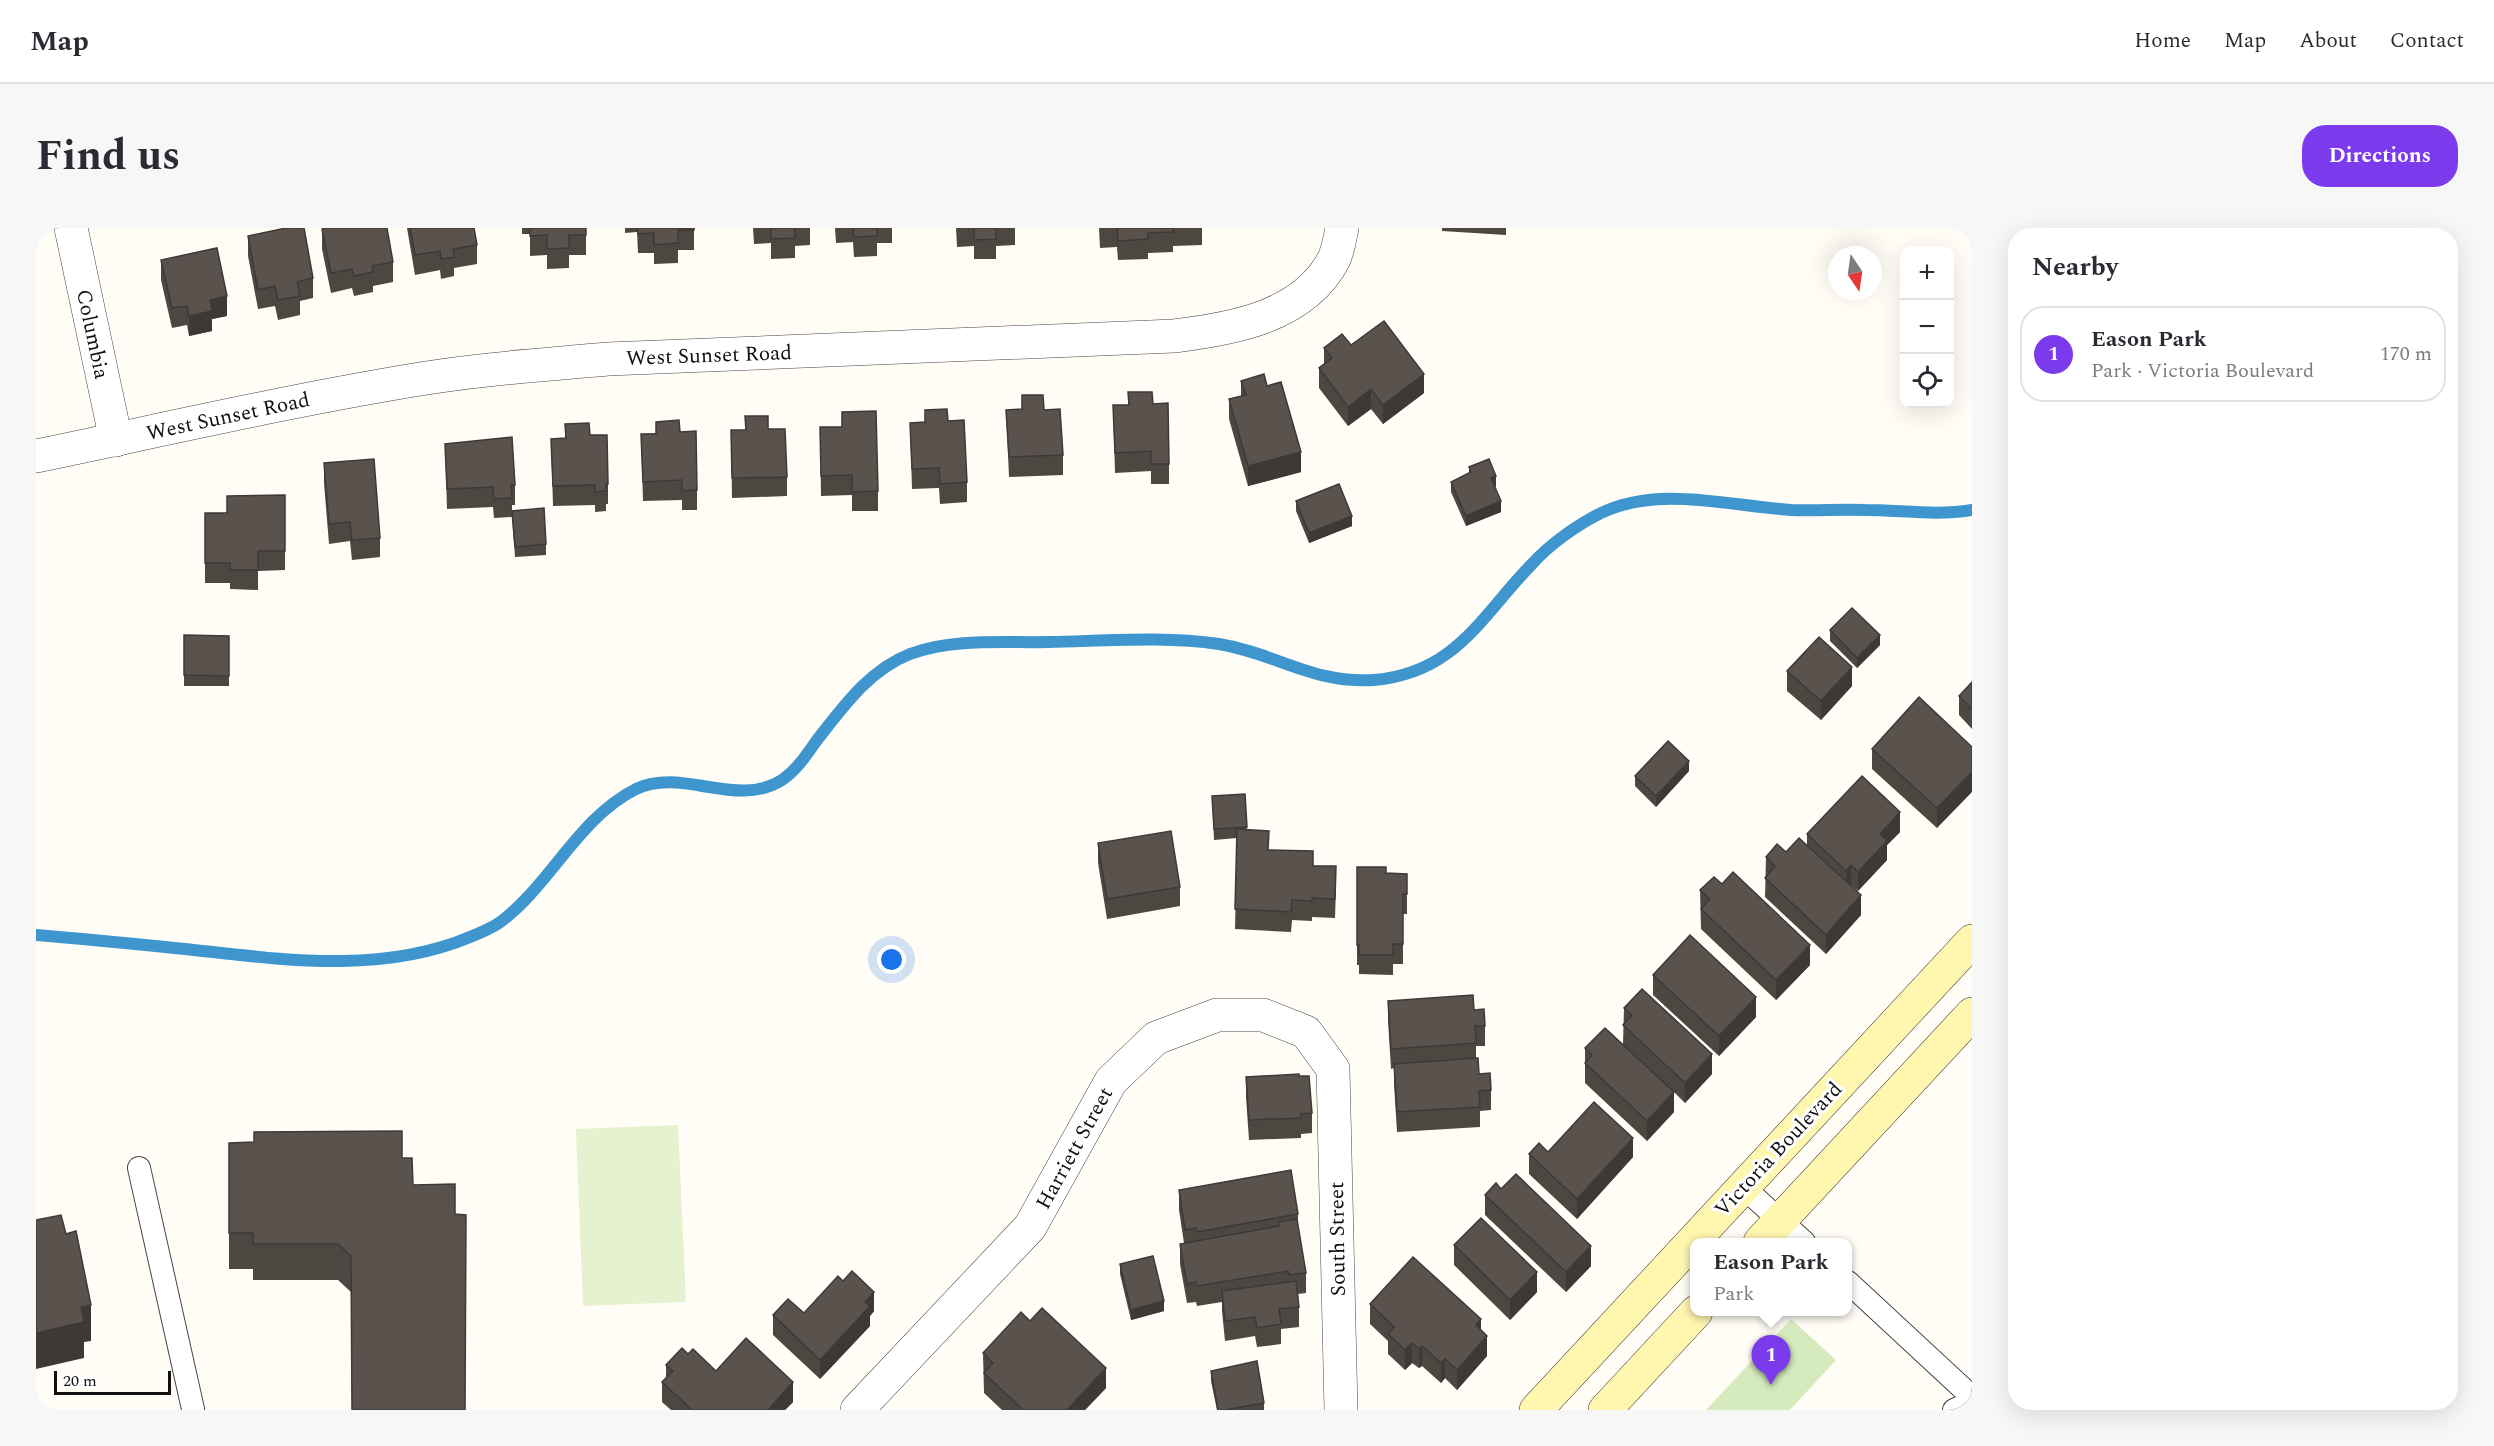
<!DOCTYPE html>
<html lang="en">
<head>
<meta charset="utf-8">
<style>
  body { margin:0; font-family:Spectral,serif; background:#f7f7f7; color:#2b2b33 }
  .controls { position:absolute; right:18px; top:18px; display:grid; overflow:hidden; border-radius:12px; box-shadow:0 6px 24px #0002 }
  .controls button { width:54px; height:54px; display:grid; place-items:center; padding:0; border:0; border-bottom:2px solid #e1e1e2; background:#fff; color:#2b2b33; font:30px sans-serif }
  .compass { position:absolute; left:1792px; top:18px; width:54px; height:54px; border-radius:50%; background:#fff; box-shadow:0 6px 24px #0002; rotate:167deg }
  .scale { position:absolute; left:18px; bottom:15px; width:117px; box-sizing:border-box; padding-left:6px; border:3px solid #111; border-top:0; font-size:16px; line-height:21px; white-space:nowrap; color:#111; -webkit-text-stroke:4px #fff; paint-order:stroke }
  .you { position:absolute; left:856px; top:732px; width:21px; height:21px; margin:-15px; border:4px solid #fff; border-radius:50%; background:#1a73e8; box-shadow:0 0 0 9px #1a73e833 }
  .badge { display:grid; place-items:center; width:39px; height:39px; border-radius:50%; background:#7c3aed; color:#fff; font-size:20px; font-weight:700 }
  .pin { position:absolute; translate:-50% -50px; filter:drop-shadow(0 2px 3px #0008) }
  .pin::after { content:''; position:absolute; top:32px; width:21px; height:18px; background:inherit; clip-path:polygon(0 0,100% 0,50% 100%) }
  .popup { position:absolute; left:1654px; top:1010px; width:162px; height:78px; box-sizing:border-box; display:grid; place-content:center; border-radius:12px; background:#fff; filter:drop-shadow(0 2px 4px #0005); font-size:20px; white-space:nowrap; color:#7c7c81 }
  .popup b { font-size:22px; color:#2b2b33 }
  .popup::after { content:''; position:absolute; left:50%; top:100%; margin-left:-12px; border:12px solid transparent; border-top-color:#fff }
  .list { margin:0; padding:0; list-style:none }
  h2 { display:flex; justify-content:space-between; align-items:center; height:78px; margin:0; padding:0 24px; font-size:26px }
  h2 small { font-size:20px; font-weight:400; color:#7c7c81 }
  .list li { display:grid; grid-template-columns:39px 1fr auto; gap:18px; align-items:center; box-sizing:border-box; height:96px; margin:0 12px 12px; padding:0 12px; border:2px solid #e1e1e2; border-radius:24px }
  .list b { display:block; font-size:22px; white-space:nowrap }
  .list p { margin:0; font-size:20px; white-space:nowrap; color:#7c7c81 }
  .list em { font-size:20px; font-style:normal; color:#7c7c81 }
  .icon { flex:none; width:33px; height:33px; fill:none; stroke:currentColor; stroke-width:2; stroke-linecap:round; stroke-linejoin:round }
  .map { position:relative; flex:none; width:1936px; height:1182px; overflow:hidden; border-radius:24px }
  header { display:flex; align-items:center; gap:36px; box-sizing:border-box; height:84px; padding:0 30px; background:#fff; border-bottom:2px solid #e1e1e2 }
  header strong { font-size:28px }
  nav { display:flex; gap:33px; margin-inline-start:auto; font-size:21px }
  .intro { display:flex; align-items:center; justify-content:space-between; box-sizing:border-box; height:144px; padding:0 36px }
  h1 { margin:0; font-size:42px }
  .button { padding:15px 27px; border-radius:24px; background:#7c3aed; color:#fff; font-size:21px; font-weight:700 }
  main { display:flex; gap:36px; padding:0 36px }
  aside { flex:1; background:#fff; border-radius:24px; box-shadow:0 6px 24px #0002 }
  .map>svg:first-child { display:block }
  .green { fill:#d5ebbd }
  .pitch { fill:#e6f2cf }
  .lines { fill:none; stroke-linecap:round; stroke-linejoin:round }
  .stream { stroke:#3f96cf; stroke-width:12 }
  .service-casing { stroke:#444; stroke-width:24 }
  .minor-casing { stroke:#444; stroke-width:34 }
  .secondary-casing { stroke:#333; stroke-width:34 }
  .service { stroke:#fff; stroke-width:22 }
  .minor { stroke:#fff; stroke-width:33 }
  .secondary { stroke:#fff6b0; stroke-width:33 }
  .wall { fill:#4d4742 }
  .shaded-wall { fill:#3f3936 }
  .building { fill:#5a524d; stroke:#3f3936; stroke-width:1.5 }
  .labels { text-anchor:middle; stroke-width:6; stroke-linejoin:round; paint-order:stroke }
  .street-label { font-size:21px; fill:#111; stroke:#fff }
</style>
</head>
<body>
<header>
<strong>Map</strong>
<nav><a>Home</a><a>Map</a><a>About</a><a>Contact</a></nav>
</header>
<div class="intro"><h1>Find us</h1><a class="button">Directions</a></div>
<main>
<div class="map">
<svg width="1936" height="1182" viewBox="0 0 1936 1182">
  <rect width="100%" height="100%" fill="#fffdf5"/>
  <polygon class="green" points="1755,1091 1800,1132 1754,1182 1670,1182"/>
  <polygon class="pitch" points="642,897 650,1074 547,1078 540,901"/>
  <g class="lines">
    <path class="stream" d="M0 707C50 711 99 716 149 721 243 731 344 747 434 709 444 705 454 701 463 695 514 658 542 590 600 561 647 539 700 581 746 552 761 542 771 526 781 512 807 479 833 442 874 426 917 410 967 415 1012 414 1068 413 1128 408 1183 416 1239 425 1277 456 1338 452 1420 445 1445 388 1496 336 1514 316 1541 297 1565 285 1623 257 1693 278 1755 282 1779 283 1805 281 1829 282 1865 282 1900 288 1936 282"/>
    <g class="service-casing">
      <g id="service">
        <polyline points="103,940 157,1181"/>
        <polyline points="1707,959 1768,1014"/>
        <polyline points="1812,1054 1936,1169"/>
        <polyline points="1918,1182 1936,1174"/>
      </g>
    </g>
    <g class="minor-casing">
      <g id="minor">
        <polyline points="35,0 80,212"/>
        <path d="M0 228C126 202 251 173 378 152 442 141 507 137 572 131L1138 108C1196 101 1268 89 1298 31 1302 22 1304 10 1306 0"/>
        <polyline points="821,1182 994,999 1075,853 1120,810 1181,787 1227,787 1270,804 1297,841 1305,1182"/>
      </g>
    </g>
    <g class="secondary-casing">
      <g id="secondary">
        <polyline points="1724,1014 1936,786"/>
        <polyline points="1500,1182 1936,713"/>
        <polyline points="1569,1182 1660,1084"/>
      </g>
    </g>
    <use href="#service" class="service"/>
    <use href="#minor" class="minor"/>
    <use href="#secondary" class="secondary"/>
  </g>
  <g class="wall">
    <polygon points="371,0 438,0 441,17 441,36 418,40 418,48 405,51 404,42 379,47"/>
    <polygon points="486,0 550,0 550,27 533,27 533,40 511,41 511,27 494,28 494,6 486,6"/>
    <polygon points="589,0 658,0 658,22 642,22 642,35 618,36 618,25 602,25 601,4 589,5"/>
    <polygon points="717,0 774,0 774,17 759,18 759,30 735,31 735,15 718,16"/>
    <polygon points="799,0 856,0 856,15 841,15 841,28 818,29 817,14 800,15"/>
    <polygon points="920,0 979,0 979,17 960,18 960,31 938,31 938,18 921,19"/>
    <polygon points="1063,0 1166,0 1166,17 1137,18 1137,24 1112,25 1112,31 1082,32 1081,19 1064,20"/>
    <polygon points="1406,0 1470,0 1470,7 1406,3"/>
    <polygon points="286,1 357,34 357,54 337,58 337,64 318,68 316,60 295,65 286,21"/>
    <polygon points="212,8 277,50 277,70 264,73 264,87 242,92 239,78 222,81 212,28"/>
    <polygon points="125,32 191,88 176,91 176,103 153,108 151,97 136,100 125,52"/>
    <polygon points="1315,117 1388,165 1347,196 1335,181 1312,198 1283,160 1283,140 1288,136 1288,120"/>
    <polygon points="1205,153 1231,158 1265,244 1212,258 1193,191 1193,171 1205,168"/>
    <polygon points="1092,164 1117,176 1133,236 1133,256 1115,256 1115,243 1079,245 1077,177 1092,177"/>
    <polygon points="970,182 1008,182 1027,227 1027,247 973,249"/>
    <polygon points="709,188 732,201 751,249 751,268 696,270 695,202 709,202"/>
    <polygon points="874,195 931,254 931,274 904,276 903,260 876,261"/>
    <polygon points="529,196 554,207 572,256 572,276 570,276 570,283 559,284 559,277 517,278 515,211 529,210"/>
    <polygon points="784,199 842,263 842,283 816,283 816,267 785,268"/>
    <polygon points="644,204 661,262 661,282 646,282 646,272 607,273 605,206"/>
    <polygon points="409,216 479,257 479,277 476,277 476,283 510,316 510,327 479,329 476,289 458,290 457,279 411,281"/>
    <polygon points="288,235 344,310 344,329 316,332 314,313 293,316 288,255"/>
    <polygon points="1433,239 1460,258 1459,259 1465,284 1430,298 1415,264 1415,254 1433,245"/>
    <polygon points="249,267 249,342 222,343 222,362 194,361 194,355 169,355 169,285 191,285"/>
    <polygon points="1260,273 1316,298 1273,315 1260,283"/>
    <polygon points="1794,402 1844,417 1821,440 1794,413"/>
    <polygon points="148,407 193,408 193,458 148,458"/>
    <polygon points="1751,443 1816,458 1785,492 1751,463"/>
    <polygon points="1936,454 1936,501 1923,487 1923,468"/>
    <polygon points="1936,519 1901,600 1836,541 1836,521"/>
    <polygon points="1653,543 1620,579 1599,558 1599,548"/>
    <polygon points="1209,566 1211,602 1233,622 1277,638 1300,658 1299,690 1276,689 1276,693 1256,692 1255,704 1199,701 1201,610 1178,612 1176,568"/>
    <polygon points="1864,604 1851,617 1851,632 1822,663 1815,657 1814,657 1825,687 1790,726 1729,669 1730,629 1750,624 1771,617 1771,606"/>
    <polygon points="1062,615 1144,659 1144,678 1071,691 1062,635"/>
    <polygon points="1321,639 1350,645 1371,646 1371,686 1367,686 1367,736 1357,736 1357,747 1323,746 1323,737 1321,737"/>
    <polygon points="1664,662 1774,737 1740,772 1665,701"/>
    <polygon points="1617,747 1720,789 1683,828 1617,767"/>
    <polygon points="1352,773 1438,782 1449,798 1449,818 1440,818 1440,830 1443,846 1455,862 1455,882 1444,883 1444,899 1361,904 1358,856 1358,840 1355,841 1352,792"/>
    <polygon points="1588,780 1676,846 1649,875 1638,864 1638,884 1611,913 1549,855 1549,820 1587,816"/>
    <polygon points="1263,848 1276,885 1276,905 1265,906 1265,910 1213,912 1210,869 1210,849"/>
    <polygon points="366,903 315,1064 302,1052 217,1052 217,1041 193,1041 193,915 218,914"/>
    <polygon points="1512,924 1597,929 1541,991 1493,946 1493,926"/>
    <polygon points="1465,961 1555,1038 1530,1064 1449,987 1449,967"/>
    <polygon points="1143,962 1262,986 1262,1001 1270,1045 1270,1065 1262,1066 1263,1079 1263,1099 1245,1101 1245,1116 1221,1119 1219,1108 1189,1113 1186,1083 1186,1074 1161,1078 1160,1074 1151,1075 1144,1036 1144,1016 1148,1015 1143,982"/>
    <polygon points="1418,1017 1501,1064 1474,1092 1418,1037"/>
    <polygon points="1084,1036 1128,1083 1095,1092 1084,1046"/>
    <polygon points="807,1053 838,1083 834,1088 834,1098 784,1151 737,1107 737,1087 768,1085"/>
    <polygon points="1334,1076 1445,1103 1451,1128 1421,1162 1409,1150 1405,1155 1386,1138 1383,1140 1376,1135 1369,1142 1352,1126 1352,1113 1334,1096"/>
    <polygon points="994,1093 1070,1160 1049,1182 966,1182 948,1165 947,1125"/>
    <polygon points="652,1126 680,1143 757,1174 749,1182 635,1182 626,1174 626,1154 630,1150 630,1137"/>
    <polygon points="1175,1143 1228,1175 1228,1182 1181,1182 1175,1153"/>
  </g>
  <g class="shaded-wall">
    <polygon points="191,68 191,88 176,91 176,103 153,108 153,88 174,72"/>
    <polygon points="1388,146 1388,165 1347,196 1347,177"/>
    <polygon points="1335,161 1335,181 1312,198 1312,179"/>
    <polygon points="1265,224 1265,244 1212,258 1212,238"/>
    <polygon points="1460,248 1460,258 1455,260 1455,250"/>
    <polygon points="1465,273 1465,284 1430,298 1430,288"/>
    <polygon points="1316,288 1316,298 1273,315 1273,305"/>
    <polygon points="1844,407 1844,417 1821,440 1821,430"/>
    <polygon points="1816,439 1816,458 1785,492 1785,473"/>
    <polygon points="1653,533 1653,543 1620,579 1620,568"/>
    <polygon points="1936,544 1936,564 1901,600 1901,580"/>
    <polygon points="1864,584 1864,604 1851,617 1851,632 1822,663 1822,644 1844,606"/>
    <polygon points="1815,637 1815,657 1810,663 1810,643"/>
    <polygon points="1825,667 1825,687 1790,726 1790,707"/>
    <polygon points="1774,717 1774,737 1740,772 1740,752"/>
    <polygon points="1720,769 1720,789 1683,828 1683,808"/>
    <polygon points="1676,826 1676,846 1649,875 1649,855"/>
    <polygon points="1638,864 1638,884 1611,913 1611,893"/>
    <polygon points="1597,910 1597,929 1541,991 1541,971"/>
    <polygon points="1555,1018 1555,1038 1530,1064 1530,1044"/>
    <polygon points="1501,1044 1501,1064 1474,1092 1474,1072"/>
    <polygon points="838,1064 838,1083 834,1088 834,1098 784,1151 784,1132 829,1074"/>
    <polygon points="1128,1073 1128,1083 1095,1092 1095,1082"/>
    <polygon points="55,1077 55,1113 48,1114 48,1130 0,1141 0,1105 45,1079"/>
    <polygon points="1445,1091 1445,1111 1440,1097"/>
    <polygon points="1451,1108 1451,1128 1421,1162 1421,1142"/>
    <polygon points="1376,1115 1376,1135 1369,1142 1369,1122"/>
    <polygon points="1386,1118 1386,1138 1383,1140 1383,1121"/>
    <polygon points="1409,1131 1409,1150 1405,1155 1405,1135"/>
    <polygon points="1070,1140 1070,1160 1049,1182 1031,1182"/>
    <polygon points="757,1154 757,1174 749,1182 732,1182"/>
  </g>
  <g class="building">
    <polygon points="250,0 268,0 277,50 261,54 264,68 242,72 239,58 222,62 212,8"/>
    <polygon points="290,0 351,0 357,34 336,38 337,44 318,48 316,41 295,45 286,1"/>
    <polygon points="374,0 438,0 441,17 417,21 418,29 405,31 404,23 379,27"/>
    <polygon points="494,0 550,0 550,7 533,7 533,20 511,21 511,7 494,8"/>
    <polygon points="601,0 658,0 658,2 642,2 642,15 618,17 618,5 602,6"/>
    <polygon points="735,0 758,0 759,10 735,11"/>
    <polygon points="817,0 841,0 841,8 818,9"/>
    <polygon points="938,0 960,0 960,11 938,12"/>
    <polygon points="1081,0 1137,0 1137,4 1112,5 1112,11 1082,13"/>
    <polygon points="181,20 191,68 174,72 176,83 153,88 151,78 136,80 125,32"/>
    <polygon points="1348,93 1388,146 1347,177 1335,161 1312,179 1283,140 1296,130 1288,120 1306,106 1315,117"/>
    <polygon points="1228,146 1231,158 1245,154 1265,224 1212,238 1193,171 1210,167 1205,153"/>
    <polygon points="1092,164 1116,164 1117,176 1132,175 1133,236 1115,236 1115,223 1079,225 1077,177 1093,177"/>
    <polygon points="986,167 1007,167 1008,182 1024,181 1027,227 973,229 970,182 986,181"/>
    <polygon points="911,181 912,193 928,192 931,254 904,256 903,240 876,241 874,195 889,194 889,182"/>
    <polygon points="840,183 842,263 816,264 816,247 785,248 784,199 806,199 806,184"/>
    <polygon points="709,188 732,188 732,201 749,201 751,249 696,250 695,202 710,202"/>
    <polygon points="643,192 644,204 660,203 661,262 646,263 646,252 607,254 605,206 620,206 620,194"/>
    <polygon points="553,195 554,207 571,207 572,256 570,256 570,263 559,264 559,257 517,258 515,211 530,210 529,196"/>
    <polygon points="476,209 479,257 475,257 476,270 458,271 457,259 411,261 409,216"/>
    <polygon points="338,231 344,310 316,312 314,294 293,296 288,235"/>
    <polygon points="1453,231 1460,248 1455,250 1465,273 1430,288 1415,254 1435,244 1433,239"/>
    <polygon points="1303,256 1316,288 1273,305 1260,273"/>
    <polygon points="249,267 249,323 222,323 222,342 194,342 194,335 169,335 169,285 191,285 191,268"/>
    <polygon points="508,280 510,316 479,319 476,283"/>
    <polygon points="1816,380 1844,407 1821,430 1794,402"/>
    <polygon points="148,407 193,408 193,448 148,447"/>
    <polygon points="1783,409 1816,439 1785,473 1751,443"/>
    <polygon points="1936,454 1936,481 1923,468"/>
    <polygon points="1883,469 1936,519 1936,544 1901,580 1836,521"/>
    <polygon points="1632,513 1653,533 1620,568 1599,548"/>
    <polygon points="1826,548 1864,584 1844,606 1851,613 1822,644 1815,637 1810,643 1771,606"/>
    <polygon points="1209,566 1211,599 1178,601 1176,568"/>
    <polygon points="1201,601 1233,603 1232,622 1277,623 1277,638 1300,638 1299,671 1276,670 1276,673 1256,672 1255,684 1199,681"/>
    <polygon points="1135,603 1144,659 1071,671 1062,615"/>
    <polygon points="1763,610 1825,667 1790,707 1729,650 1739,638 1730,629 1741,616 1750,624"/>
    <polygon points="1321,639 1350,639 1350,645 1371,646 1371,666 1367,666 1367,716 1357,716 1357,727 1323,727 1323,717 1321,717"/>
    <polygon points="1697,644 1774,717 1740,752 1665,681 1674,671 1664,662 1678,649 1686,656"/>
    <polygon points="1654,707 1720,769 1683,808 1617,747"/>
    <polygon points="1606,761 1676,826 1649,855 1587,797 1596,787 1588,780"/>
    <polygon points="1437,767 1438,782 1448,781 1449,798 1439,798 1440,815 1355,821 1352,773"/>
    <polygon points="1569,800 1638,864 1611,893 1549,835 1556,827 1549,820"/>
    <polygon points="1442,830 1443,846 1454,845 1455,862 1443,863 1444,879 1361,884 1358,836"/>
    <polygon points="1263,846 1263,848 1273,848 1276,885 1265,886 1265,890 1213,892 1210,849"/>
    <polygon points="1558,874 1597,910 1541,971 1493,926 1503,915 1512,924"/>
    <polygon points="366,903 366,930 376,930 377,957 419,956 419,986 430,987 429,1182 316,1182 315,1028 302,1016 217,1016 217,1005 193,1005 193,915 218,914 218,904"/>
    <polygon points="1255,942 1262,986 1161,1004 1160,1000 1149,1002 1143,962"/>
    <polygon points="1480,946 1555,1018 1530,1044 1449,967 1460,955 1465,961"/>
    <polygon points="25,987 30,1006 40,1003 55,1077 45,1079 48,1094 0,1105 0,992"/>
    <polygon points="1445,990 1501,1044 1474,1072 1418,1017"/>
    <polygon points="1261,991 1270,1045 1253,1047 1252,1043 1161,1058 1160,1054 1151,1056 1144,1016 1243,998 1243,994"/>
    <polygon points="1117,1028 1128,1073 1095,1082 1084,1036"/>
    <polygon points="1377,1029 1445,1091 1440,1097 1451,1108 1421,1142 1409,1131 1405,1135 1386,1118 1383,1121 1376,1115 1369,1122 1352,1106 1358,1099 1334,1076"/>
    <polygon points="816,1043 838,1064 829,1074 834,1078 784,1132 737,1087 752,1071 768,1085 802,1048 807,1053"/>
    <polygon points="1260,1053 1263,1079 1243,1081 1245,1096 1221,1100 1219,1089 1189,1093 1186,1063"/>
    <polygon points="1006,1080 1070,1140 1031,1182 987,1182 948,1145 957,1135 947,1125 985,1084 994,1093"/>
    <polygon points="710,1110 757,1154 732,1182 656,1182 626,1154 637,1143 630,1137 646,1120 652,1126 657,1121 680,1143"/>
    <polygon points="1221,1133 1228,1175 1189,1182 1182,1182 1175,1143"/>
  </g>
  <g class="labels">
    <g class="street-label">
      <text transform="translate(57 106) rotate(78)" y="7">Columbia</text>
      <text transform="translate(673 127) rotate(-2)" y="7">West Sunset Road</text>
      <text transform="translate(192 188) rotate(-12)" y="7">West Sunset Road</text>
      <text transform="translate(1038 920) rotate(-61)" y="7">Harriett Street</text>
      <text transform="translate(1742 921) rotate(-47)" y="7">Victoria Boulevard</text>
      <text transform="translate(1301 1011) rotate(-91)" y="7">South Street</text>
    </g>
  </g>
</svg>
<div class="controls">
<button>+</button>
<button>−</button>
<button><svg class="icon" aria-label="locate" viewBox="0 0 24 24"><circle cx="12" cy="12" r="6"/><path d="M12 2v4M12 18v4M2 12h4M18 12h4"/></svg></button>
</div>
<svg class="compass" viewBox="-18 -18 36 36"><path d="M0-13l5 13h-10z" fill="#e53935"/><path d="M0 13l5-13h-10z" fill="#7c7c81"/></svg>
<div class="scale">20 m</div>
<div class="you"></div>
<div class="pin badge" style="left:1735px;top:1157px">1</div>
<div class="popup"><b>Eason Park</b>Park</div>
</div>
<aside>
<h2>Nearby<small></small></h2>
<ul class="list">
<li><span class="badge">1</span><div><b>Eason Park</b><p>Park · Victoria Boulevard</p></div><em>170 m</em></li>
</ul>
</aside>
</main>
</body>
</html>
